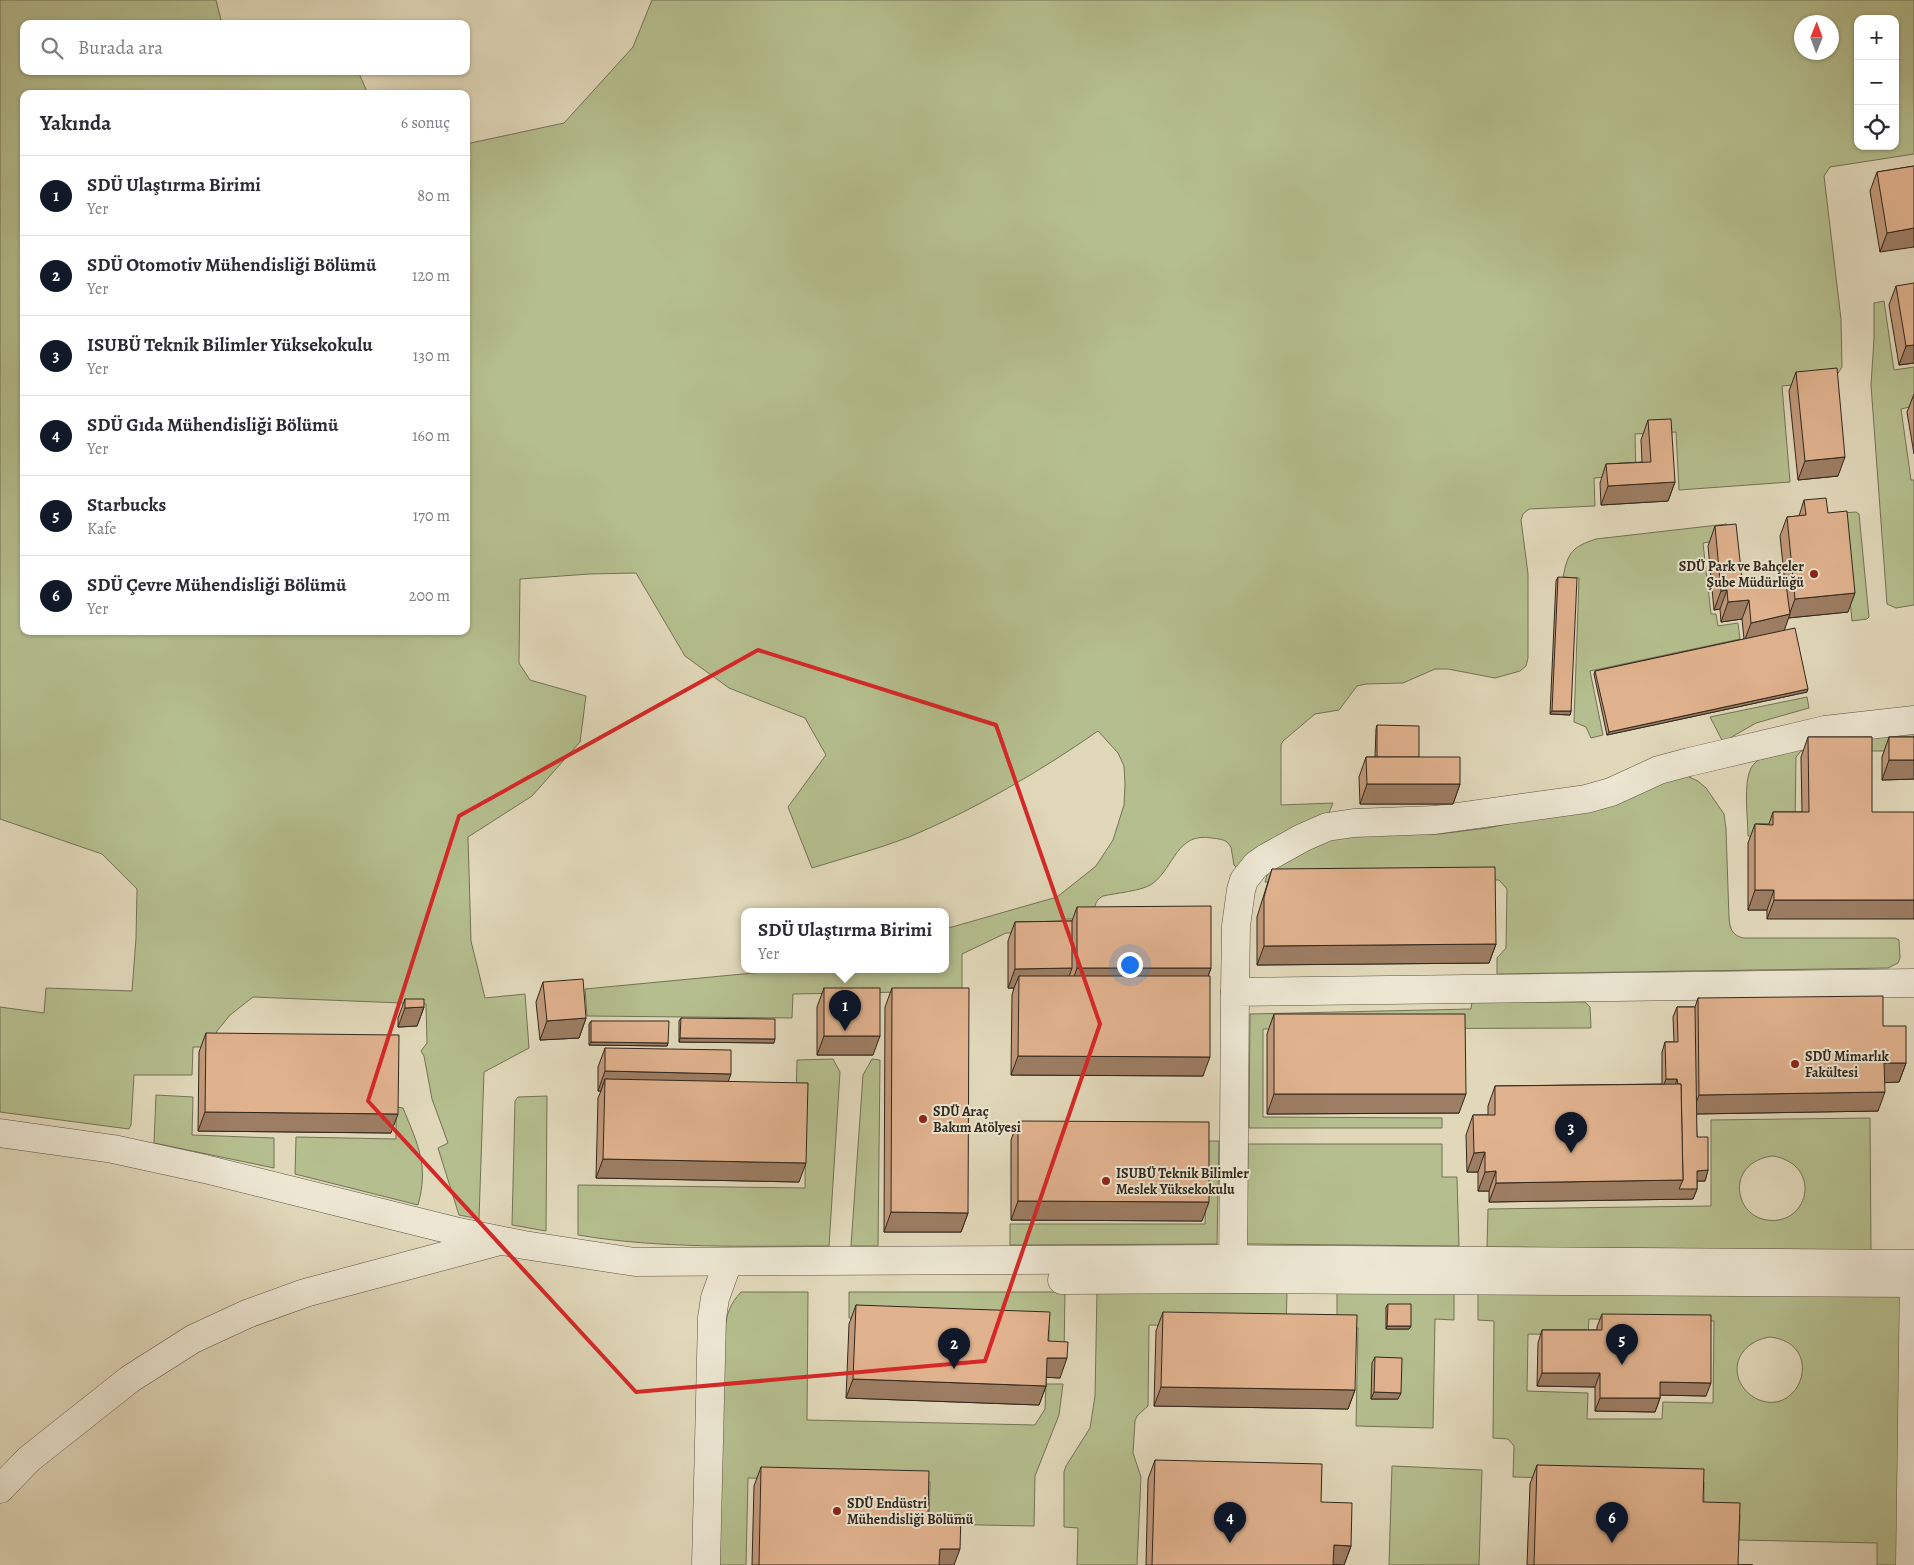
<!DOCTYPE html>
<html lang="tr">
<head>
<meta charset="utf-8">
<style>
  body { margin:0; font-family:Alegreya,serif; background:#f2f2f3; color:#2b2b33 }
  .controls { position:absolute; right:15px; top:15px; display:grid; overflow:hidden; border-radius:10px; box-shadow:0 1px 4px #0004 }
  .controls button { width:45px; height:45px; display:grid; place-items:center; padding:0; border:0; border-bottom:1px solid #e1e1e2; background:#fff; color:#2b2b33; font:25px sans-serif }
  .compass { position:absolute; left:1794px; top:15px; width:45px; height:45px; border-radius:50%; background:#fff; box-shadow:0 1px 4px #0004; rotate:1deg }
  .you { position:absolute; left:1129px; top:964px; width:18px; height:18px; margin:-12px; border:4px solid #fff; border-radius:50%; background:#1a73e8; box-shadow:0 0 0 8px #1a73e833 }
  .badge { display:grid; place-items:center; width:32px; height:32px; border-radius:50%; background:#111827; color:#fff; font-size:16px; font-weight:700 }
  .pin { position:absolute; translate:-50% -41px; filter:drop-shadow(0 1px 2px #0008) }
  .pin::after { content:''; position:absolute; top:26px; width:18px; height:15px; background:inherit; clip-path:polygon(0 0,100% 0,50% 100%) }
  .popup { position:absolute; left:741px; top:908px; width:208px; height:65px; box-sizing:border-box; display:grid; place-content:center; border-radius:10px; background:#fff; filter:drop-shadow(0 1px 4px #0005); font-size:16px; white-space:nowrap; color:#7c7c81 }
  .popup b { font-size:19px; color:#2b2b33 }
  .popup::after { content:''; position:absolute; left:50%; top:100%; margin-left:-10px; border:10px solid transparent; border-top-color:#fff }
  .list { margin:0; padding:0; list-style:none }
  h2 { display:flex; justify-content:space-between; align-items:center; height:65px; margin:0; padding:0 20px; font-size:21px }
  h2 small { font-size:16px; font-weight:400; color:#7c7c81 }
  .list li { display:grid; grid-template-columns:32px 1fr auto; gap:15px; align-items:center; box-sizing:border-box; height:80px; padding:0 20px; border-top:1px solid #e1e1e2 }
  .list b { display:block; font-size:19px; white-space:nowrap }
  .list p { margin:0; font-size:16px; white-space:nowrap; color:#7c7c81 }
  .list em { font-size:16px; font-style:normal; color:#7c7c81 }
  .icon { flex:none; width:28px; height:28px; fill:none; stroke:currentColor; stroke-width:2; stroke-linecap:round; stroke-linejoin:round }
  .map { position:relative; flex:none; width:1914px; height:1565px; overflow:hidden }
  .search { position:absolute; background:#fff; box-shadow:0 1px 4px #0004; left:20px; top:20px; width:450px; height:55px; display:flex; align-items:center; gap:12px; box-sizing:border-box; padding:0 18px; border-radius:10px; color:#7c7c81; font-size:19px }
  .panel { position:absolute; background:#fff; box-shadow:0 1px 4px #0004; left:20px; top:90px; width:450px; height:545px; border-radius:10px }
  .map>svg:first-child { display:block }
  .green { fill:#b5be8e; stroke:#737256; fill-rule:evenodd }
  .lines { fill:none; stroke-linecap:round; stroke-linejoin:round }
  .street-casing { stroke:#5d5344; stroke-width:29 }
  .street { stroke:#ece6d2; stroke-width:28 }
  .wall { fill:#c1997a; stroke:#31271d }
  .shaded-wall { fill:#9d7d63; stroke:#31271d }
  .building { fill:#e0b28e; stroke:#31271d }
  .marked { fill:none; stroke:#d62828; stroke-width:4; stroke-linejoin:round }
  .poi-dot { fill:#8f2418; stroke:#ece6d2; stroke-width:2 }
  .labels { text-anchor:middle; stroke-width:4; stroke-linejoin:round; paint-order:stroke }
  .poi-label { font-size:14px; font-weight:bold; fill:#31271d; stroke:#ece6d2; text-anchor:start }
</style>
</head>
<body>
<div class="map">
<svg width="1914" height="1565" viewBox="0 0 1914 1565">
  <rect width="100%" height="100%" fill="#e1d8ba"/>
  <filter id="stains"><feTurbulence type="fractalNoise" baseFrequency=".004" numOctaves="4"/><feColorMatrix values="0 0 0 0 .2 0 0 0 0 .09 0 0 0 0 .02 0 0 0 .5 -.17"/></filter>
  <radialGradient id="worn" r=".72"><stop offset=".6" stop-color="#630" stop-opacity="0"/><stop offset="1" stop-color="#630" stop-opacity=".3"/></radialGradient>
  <g class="green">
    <path d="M0 0H216L222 24H24V71H358L368 94H24V631H466V144L564 123 633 47 652 0H1914V154L1830 167 1824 176 1841 319 1842 367 1833 381 1782 386 1790 482 1679 490 1676 432 1635 434 1636 475 1594 478 1595 506 1529 509 1523 514 1521 520 1528 574V658L1526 666 1520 671 1495 678 1448 669H1435L1403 683 1366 684 1357 686 1339 710 1315 714 1283 741 1281 745V805L1333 803 1329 813 1323 818 1237 868 1234 865 1231 847 1227 842C1223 839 1218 839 1212 838 1176 832 1175 867 1152 884 1142 891 1116 893 1103 896 1093 901 1095 909 1095 919H1064L1063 933H1006L962 954V991L793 994 792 1018 587 1016 585 989 785 970H945V929L1057 897 1096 866 1113 840 1124 805 1125 784 1124 766 1118 753 1098 731C1039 772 976 809 909 837 878 849 844 858 812 868L788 807 826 755 805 718 729 688 685 656 636 573 589 574 520 579 519 663 530 680 586 696 580 742 532 796 468 837 471 941 485 998 525 994 529 1048 484 1072 479 1219 459 1215 438 1148 448 1143 432 1099 424 1056 421 1051 427 1043 426 1004 253 997 230 1015 217 1031 212 1047H193L192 1075H134L131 1125 129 1129 0 1112V1007L44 1013 46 988 132 991 136 938 137 889 102 854 0 819ZM1858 19H1895V146H1858ZM1802 22H1832V52H1802Z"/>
    <polygon points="1884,301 1894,370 1914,367 1914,406 1901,409 1911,480 1914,480 1914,605 1896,608 1887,604 1871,385 1874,339 1874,303"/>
    <polygon points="1856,512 1859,514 1869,617 1867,619 1852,621 1842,513"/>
    <path d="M1727 524 1729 539 1703 543 1711 614H1716L1718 626 1738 623 1740 639 1590 671 1603 735 1591 738 1586 727 1574 722 1579 578 1563 577C1568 552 1572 547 1596 539Z"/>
    <polygon points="1807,697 1809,708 1756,723 1723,742 1710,717"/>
    <path d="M1914 732V751H1801L1796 757 1795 824 1760 837 1748 836C1748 819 1743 783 1751 768 1754 763 1758 760 1763 757L1827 741Z"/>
    <path d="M1687 776 1698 781 1706 788 1724 814 1726 829 1729 918C1730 929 1732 935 1743 938H1895L1899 940 1900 958 1898 963 1888 968 1497 974V958L1506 948 1507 889 1499 880 1265 882 1267 875 1274 867 1310 844 1362 833 1439 834 1487 828 1590 808 1649 784Z"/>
    <polygon points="1472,1002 1585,1002 1590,1007 1591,1028 1263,1029 1263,1117 1442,1118 1442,1128 1249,1128 1250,1014 1471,1009"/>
    <path d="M833 1059 840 1072 829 1246C745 1246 661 1249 578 1235V1185L805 1188 806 1097H796L797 1060Z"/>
    <polygon points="872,1059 880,1060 878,1246 851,1246 863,1075"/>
    <polygon points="156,1095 193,1097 192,1135 274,1138 274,1168 154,1143"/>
    <polygon points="547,1096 546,1231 512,1225 515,1101 518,1097"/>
    <path d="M396 1107 403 1108C418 1145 429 1165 418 1205L295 1174 296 1137 396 1139Z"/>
    <path d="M1870 1118 1871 1250 1487 1247 1488 1209 1711 1206V1120ZM1773 1156C1825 1165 1808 1231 1762 1219 1752 1216 1744 1208 1741 1198 1734 1175 1751 1158 1773 1156Z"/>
    <polygon points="1207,1141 1219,1141 1217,1244 1010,1245 1010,1224 1205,1224"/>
    <polygon points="1248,1144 1442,1144 1442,1177 1457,1177 1459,1246 1247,1244"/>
    <path d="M741 1292H808L807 1420 1035 1425 1045 1409 1046 1384H1063L1059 1415 1035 1476 1034 1526 929 1524 930 1482 748 1478 746 1565H719L725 1328C727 1313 730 1304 741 1292Z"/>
    <polygon points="849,1292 1065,1292 1064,1355 1049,1354 1049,1325 849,1318"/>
    <polygon points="1097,1292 1287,1293 1286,1328 1149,1325 1148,1406 1137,1416 1135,1421 1133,1453 1141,1477 1137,1565 1077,1565 1078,1528 1064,1527 1064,1472 1066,1466 1090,1428 1095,1396"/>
    <polygon points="1337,1293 1454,1293 1454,1320 1435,1319 1433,1428 1356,1426 1358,1328 1337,1327"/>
    <path d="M1478 1294 1901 1296 1897 1565H1877V1543L1739 1540 1740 1515 1704 1513V1482L1513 1477 1514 1446 1508 1439 1493 1438 1494 1321 1478 1320ZM1589 1319 1714 1321 1713 1403 1663 1402 1662 1419H1587L1588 1393 1527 1391 1528 1334 1588 1335ZM1770 1337C1827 1344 1800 1419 1757 1399 1749 1395 1743 1389 1739 1380 1731 1357 1749 1340 1770 1337Z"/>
    <polygon points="1392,1466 1482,1470 1479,1565 1389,1565"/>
  </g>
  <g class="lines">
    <g class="street-casing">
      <g id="street">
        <polyline points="1235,992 1236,926 1241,890 1244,880 1256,865 1266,858 1302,838 1327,827 1354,823 1435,820 1586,799 1611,792 1659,770 1689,762 1825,730 1914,720"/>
        <polyline points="0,1133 113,1149 205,1169 459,1232 524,1245 635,1262 1214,1259 1914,1264"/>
        <polyline points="1233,1277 1235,992 1914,983"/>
        <polyline points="1062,1280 1233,1279 1914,1283"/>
        <polyline points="0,1489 29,1459 130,1379 193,1339 247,1314 305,1293 496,1242"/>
        <polyline points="706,1565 712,1318 715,1298 728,1262"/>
        <polyline points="1910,1565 1914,1277"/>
      </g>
    </g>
    <use href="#street" class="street"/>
  </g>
  <g class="wall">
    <polygon points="1914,166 1880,252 1870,191 1877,172"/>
    <polygon points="1896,286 1914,363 1899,365 1889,305"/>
    <polygon points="1796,372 1838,476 1798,480 1789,391"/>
    <polygon points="1914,394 1914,454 1907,412"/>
    <polygon points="1648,420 1675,482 1668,501 1601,505 1600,483 1606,464 1642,462 1641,440"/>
    <polygon points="1804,500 1828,513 1848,612 1788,618 1784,630 1807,692 1607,735 1594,674 1595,671 1744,639 1742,619 1721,622 1720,609 1714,610 1708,546 1715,526 1743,588 1785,584 1780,536 1787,517 1799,516"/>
    <polygon points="1558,577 1571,711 1570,715 1550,714 1556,581"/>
    <polygon points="1377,725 1419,757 1460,784 1453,804 1360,804 1359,777 1366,757 1375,757 1376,729"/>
    <polygon points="1808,737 1872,737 1767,919 1767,910 1748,910 1748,843 1755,824 1769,824 1773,812 1802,812 1801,757"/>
    <polygon points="1889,737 1914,737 1914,779 1882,780 1882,757"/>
    <polygon points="1272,869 1496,944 1489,963 1257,965 1257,917"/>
    <polygon points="1077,907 1211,968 1208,976 1203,1076 1011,1075 1012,995 1014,988 1008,988 1008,941 1015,922 1072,921"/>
    <polygon points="543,982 586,1018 579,1038 540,1040 536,1002"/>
    <polygon points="824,988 873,1055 817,1055 817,1007"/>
    <polygon points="892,988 968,1213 961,1232 884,1232 885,1007"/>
    <polygon points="1698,998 1883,1026 1906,1063 1899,1082 1884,1082 1878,1111 1696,1114 1697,1137 1708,1170 1705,1181 1697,1181 1697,1189 1693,1199 1489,1202 1489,1191 1478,1191 1478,1172 1467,1172 1466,1135 1473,1115 1488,1115 1488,1106 1495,1086 1662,1084 1662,1052 1665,1042 1674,1042 1673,1017 1677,1007 1695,1007"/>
    <polygon points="405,999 424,1007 417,1026 398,1027 398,1018"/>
    <polygon points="1274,1014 1459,1113 1267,1114 1267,1034"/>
    <polygon points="681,1018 774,1043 679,1042 679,1021"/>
    <polygon points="591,1021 668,1043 667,1046 589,1045 589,1024"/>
    <polygon points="206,1033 391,1133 198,1131 199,1052"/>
    <polygon points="605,1048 728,1081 799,1182 596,1178 598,1098 601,1091 598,1091 598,1067"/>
    <polygon points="1018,1121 1202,1221 1011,1220 1011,1140"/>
    <polygon points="1388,1304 1411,1326 1409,1329 1386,1329 1386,1307"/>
    <polygon points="856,1305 1048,1341 1060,1378 1046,1377 1046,1386 1039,1405 846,1398 849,1324"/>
    <polygon points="1163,1312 1355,1390 1348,1409 1154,1406 1156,1331"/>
    <polygon points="1602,1314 1706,1396 1660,1395 1660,1398 1655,1412 1595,1411 1595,1387 1537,1386 1538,1343 1542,1330 1597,1330 1597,1327"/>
    <polygon points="1375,1357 1398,1399 1371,1399 1372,1363"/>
    <polygon points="1155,1460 1321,1502 1351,1546 1344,1565 1146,1565 1148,1479"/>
    <polygon points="1537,1465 1703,1502 1738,1565 1753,1565 1527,1565 1530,1484"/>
    <polygon points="761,1467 928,1514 954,1565 752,1565 754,1486"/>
  </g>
  <g class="shaded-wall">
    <polygon points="1914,228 1914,247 1880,252 1887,233"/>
    <polygon points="1914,345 1914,363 1899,365 1906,346"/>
    <polygon points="1845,457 1838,476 1798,480 1805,461"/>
    <polygon points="1675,482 1668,501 1601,505 1608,486"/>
    <polygon points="1727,590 1720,609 1714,610 1721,591"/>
    <polygon points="1855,593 1848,612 1788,618 1795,599"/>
    <polygon points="1749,600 1742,619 1721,622 1728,602"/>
    <polygon points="1790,614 1783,634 1744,642 1751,623"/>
    <polygon points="1808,689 1807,692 1607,735 1609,732"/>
    <polygon points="1552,711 1571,711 1570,715 1550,714"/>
    <polygon points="1889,760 1914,760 1914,779 1882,780"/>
    <polygon points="1367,784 1460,784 1453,804 1360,804"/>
    <polygon points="1755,890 1774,890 1767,910 1748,910"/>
    <polygon points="1774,900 1914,900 1914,919 1767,919"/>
    <polygon points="1496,944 1489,963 1257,965 1264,946"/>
    <polygon points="1072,968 1065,988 1019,976 1014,988 1008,988 1015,969"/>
    <polygon points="1077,968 1211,968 1204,988 1070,988"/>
    <polygon points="424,1007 417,1026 398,1027 405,1008"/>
    <polygon points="586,1018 579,1038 540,1040 547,1021"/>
    <polygon points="824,1036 880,1036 873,1055 817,1055"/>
    <polygon points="680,1038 775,1039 774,1043 679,1042"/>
    <polygon points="591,1042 668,1043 667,1046 589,1045"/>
    <polygon points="1018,1056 1210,1057 1203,1076 1011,1075"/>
    <polygon points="1884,1063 1906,1063 1899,1082 1877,1083"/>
    <polygon points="605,1071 731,1074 724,1093 605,1079 601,1091 598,1091"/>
    <polygon points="1666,1079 1677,1079 1674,1089 1662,1089"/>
    <polygon points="1885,1092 1878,1111 1692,1114 1699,1095"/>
    <polygon points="1274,1094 1466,1094 1459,1113 1267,1114"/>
    <polygon points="205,1112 398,1114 391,1133 198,1131"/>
    <polygon points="1485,1152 1478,1172 1467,1172 1474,1153"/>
    <polygon points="603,1159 806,1163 799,1182 596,1178"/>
    <polygon points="1708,1170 1705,1181 1693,1181 1697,1171"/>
    <polygon points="1496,1171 1489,1191 1478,1191 1485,1172"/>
    <polygon points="1683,1180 1697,1189 1693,1199 1489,1202 1496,1183"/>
    <polygon points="1018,1201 1209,1202 1202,1221 1011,1220"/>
    <polygon points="891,1212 968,1213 961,1232 884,1232"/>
    <polygon points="1387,1326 1411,1326 1409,1329 1386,1329"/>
    <polygon points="1047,1358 1067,1358 1060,1378 1040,1377"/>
    <polygon points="1542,1373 1600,1373 1595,1387 1537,1386"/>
    <polygon points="853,1379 1046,1386 1039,1405 846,1398"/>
    <polygon points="1660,1382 1711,1383 1706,1396 1656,1395"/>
    <polygon points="1161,1387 1355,1390 1348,1409 1154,1406"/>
    <polygon points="1374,1392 1401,1393 1398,1399 1371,1399"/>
    <polygon points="1600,1398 1660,1398 1655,1412 1595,1411"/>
    <polygon points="1334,1545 1351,1546 1344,1565 1327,1564"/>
    <polygon points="940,1549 960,1549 954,1565 934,1565"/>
  </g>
  <g class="building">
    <polygon points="1914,166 1914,228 1887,233 1877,172"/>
    <polygon points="1914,283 1914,345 1906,346 1896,286"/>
    <polygon points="1837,368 1845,457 1805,461 1796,372"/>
    <polygon points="1671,419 1675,482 1608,486 1606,464 1651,462 1648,420"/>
    <polygon points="1826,498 1828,513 1847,511 1855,593 1795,599 1787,517 1806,515 1804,500"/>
    <polygon points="1736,524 1743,588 1786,584 1790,614 1751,623 1749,600 1728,602 1727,590 1721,591 1715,526"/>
    <polygon points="1558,577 1577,578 1571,711 1552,711"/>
    <polygon points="1795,628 1808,689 1609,732 1595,671"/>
    <polygon points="1377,725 1419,726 1419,757 1377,757"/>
    <polygon points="1808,737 1872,737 1872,812 1914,812 1914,900 1774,900 1774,890 1755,890 1755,824 1773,825 1773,812 1809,812"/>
    <rect x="1889" y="737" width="25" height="23"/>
    <polygon points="1366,757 1460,757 1460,784 1367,784"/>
    <polygon points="1495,867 1496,944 1264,946 1264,897 1272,869"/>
    <polygon points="1211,906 1211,968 1077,968 1077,907"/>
    <polygon points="1072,921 1072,968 1015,969 1015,922"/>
    <polygon points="1019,976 1210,976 1210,1057 1018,1056"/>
    <polygon points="583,979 586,1018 547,1021 543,982"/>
    <rect x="824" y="988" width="56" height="48"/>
    <polygon points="892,988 969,988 968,1213 891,1212"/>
    <polygon points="1883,996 1883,1026 1906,1026 1906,1063 1884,1063 1885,1092 1699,1095 1698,998"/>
    <polygon points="405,999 424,999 424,1007 405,1008"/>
    <polygon points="1677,1007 1695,1007 1697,1137 1708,1137 1708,1170 1697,1171 1697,1189 1679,1189 1683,1180 1681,1084 1678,1084 1677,1079 1666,1079 1665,1042 1678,1042"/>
    <polygon points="1274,1014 1465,1014 1466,1094 1274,1094"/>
    <polygon points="681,1018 775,1019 775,1039 680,1038"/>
    <polygon points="591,1021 669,1021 668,1043 591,1042"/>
    <polygon points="206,1033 399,1035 398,1114 205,1112"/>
    <polygon points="605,1048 731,1050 731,1074 605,1071"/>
    <polygon points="605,1079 808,1083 806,1163 603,1159"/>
    <polygon points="1681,1084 1683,1180 1496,1183 1496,1171 1485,1172 1485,1152 1474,1153 1473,1115 1495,1115 1495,1086"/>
    <polygon points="1018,1121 1209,1122 1209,1202 1018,1201"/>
    <polygon points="1388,1304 1411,1304 1411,1326 1387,1326"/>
    <polygon points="856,1305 1050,1312 1048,1341 1068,1342 1067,1358 1047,1358 1046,1386 853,1379"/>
    <polygon points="1163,1312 1357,1315 1355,1390 1161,1387"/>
    <polygon points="1602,1314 1711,1315 1711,1383 1660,1382 1660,1398 1600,1398 1600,1373 1542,1373 1542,1330 1602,1330"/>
    <polygon points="1375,1357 1402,1358 1401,1393 1374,1392"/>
    <polygon points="1155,1460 1322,1464 1321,1502 1352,1503 1351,1546 1334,1545 1333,1565 1152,1565"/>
    <polygon points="1537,1465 1704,1469 1703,1502 1740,1503 1738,1565 1753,1565 1534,1565"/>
    <polygon points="761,1467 929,1471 928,1514 961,1515 960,1549 940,1549 939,1565 759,1565"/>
  </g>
  <path class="marked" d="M758 650 996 725 1100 1024 985 1361 636 1392 368 1101 459 816Z"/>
  <g class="poi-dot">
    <circle cx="1814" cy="574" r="5"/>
    <circle cx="1795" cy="1064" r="5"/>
    <circle cx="923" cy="1119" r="5"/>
    <circle cx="1106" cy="1181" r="5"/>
    <circle cx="837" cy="1511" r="5"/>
  </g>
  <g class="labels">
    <g class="poi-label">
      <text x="1804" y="571" text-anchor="end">SDÜ Park ve Bahçeler<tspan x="1804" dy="16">Şube Müdürlüğü</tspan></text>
      <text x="1805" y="1061">SDÜ Mimarlık<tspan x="1805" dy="16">Fakültesi</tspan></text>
      <text x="933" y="1116">SDÜ Araç<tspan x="933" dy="16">Bakım Atölyesi</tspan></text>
      <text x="1116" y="1178">ISUBÜ Teknik Bilimler<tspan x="1116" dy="16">Meslek Yüksekokulu</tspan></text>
      <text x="847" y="1508">SDÜ Endüstri<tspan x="847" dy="16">Mühendisliği Bölümü</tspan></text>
    </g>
  </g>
  <rect width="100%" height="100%" filter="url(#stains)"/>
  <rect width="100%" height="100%" fill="url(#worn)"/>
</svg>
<div class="controls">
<button>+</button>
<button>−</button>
<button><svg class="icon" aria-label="locate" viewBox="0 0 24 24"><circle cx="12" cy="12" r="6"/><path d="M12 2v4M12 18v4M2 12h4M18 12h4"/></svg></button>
</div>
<svg class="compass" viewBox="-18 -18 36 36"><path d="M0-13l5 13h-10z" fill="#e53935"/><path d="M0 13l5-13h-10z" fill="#7c7c81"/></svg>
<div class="you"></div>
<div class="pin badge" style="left:845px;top:1031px">1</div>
<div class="popup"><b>SDÜ Ulaştırma Birimi</b>Yer</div>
<div class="pin badge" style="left:954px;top:1369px">2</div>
<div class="pin badge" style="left:1571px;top:1153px">3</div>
<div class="pin badge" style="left:1230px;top:1543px">4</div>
<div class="pin badge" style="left:1622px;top:1365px">5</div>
<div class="pin badge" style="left:1612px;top:1543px">6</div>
<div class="search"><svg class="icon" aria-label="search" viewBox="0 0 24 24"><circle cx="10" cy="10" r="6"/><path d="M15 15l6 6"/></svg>Burada ara</div>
<section class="panel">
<h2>Yakında<small>6 sonuç</small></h2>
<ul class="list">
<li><span class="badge">1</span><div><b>SDÜ Ulaştırma Birimi</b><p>Yer</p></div><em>80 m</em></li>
<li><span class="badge">2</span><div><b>SDÜ Otomotiv Mühendisliği Bölümü</b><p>Yer</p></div><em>120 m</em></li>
<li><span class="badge">3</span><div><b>ISUBÜ Teknik Bilimler Yüksekokulu</b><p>Yer</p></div><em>130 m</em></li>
<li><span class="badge">4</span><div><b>SDÜ Gıda Mühendisliği Bölümü</b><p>Yer</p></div><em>160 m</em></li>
<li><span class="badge">5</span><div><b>Starbucks</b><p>Kafe</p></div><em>170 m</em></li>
<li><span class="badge">6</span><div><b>SDÜ Çevre Mühendisliği Bölümü</b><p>Yer</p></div><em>200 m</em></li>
</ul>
</section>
</div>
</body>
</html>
